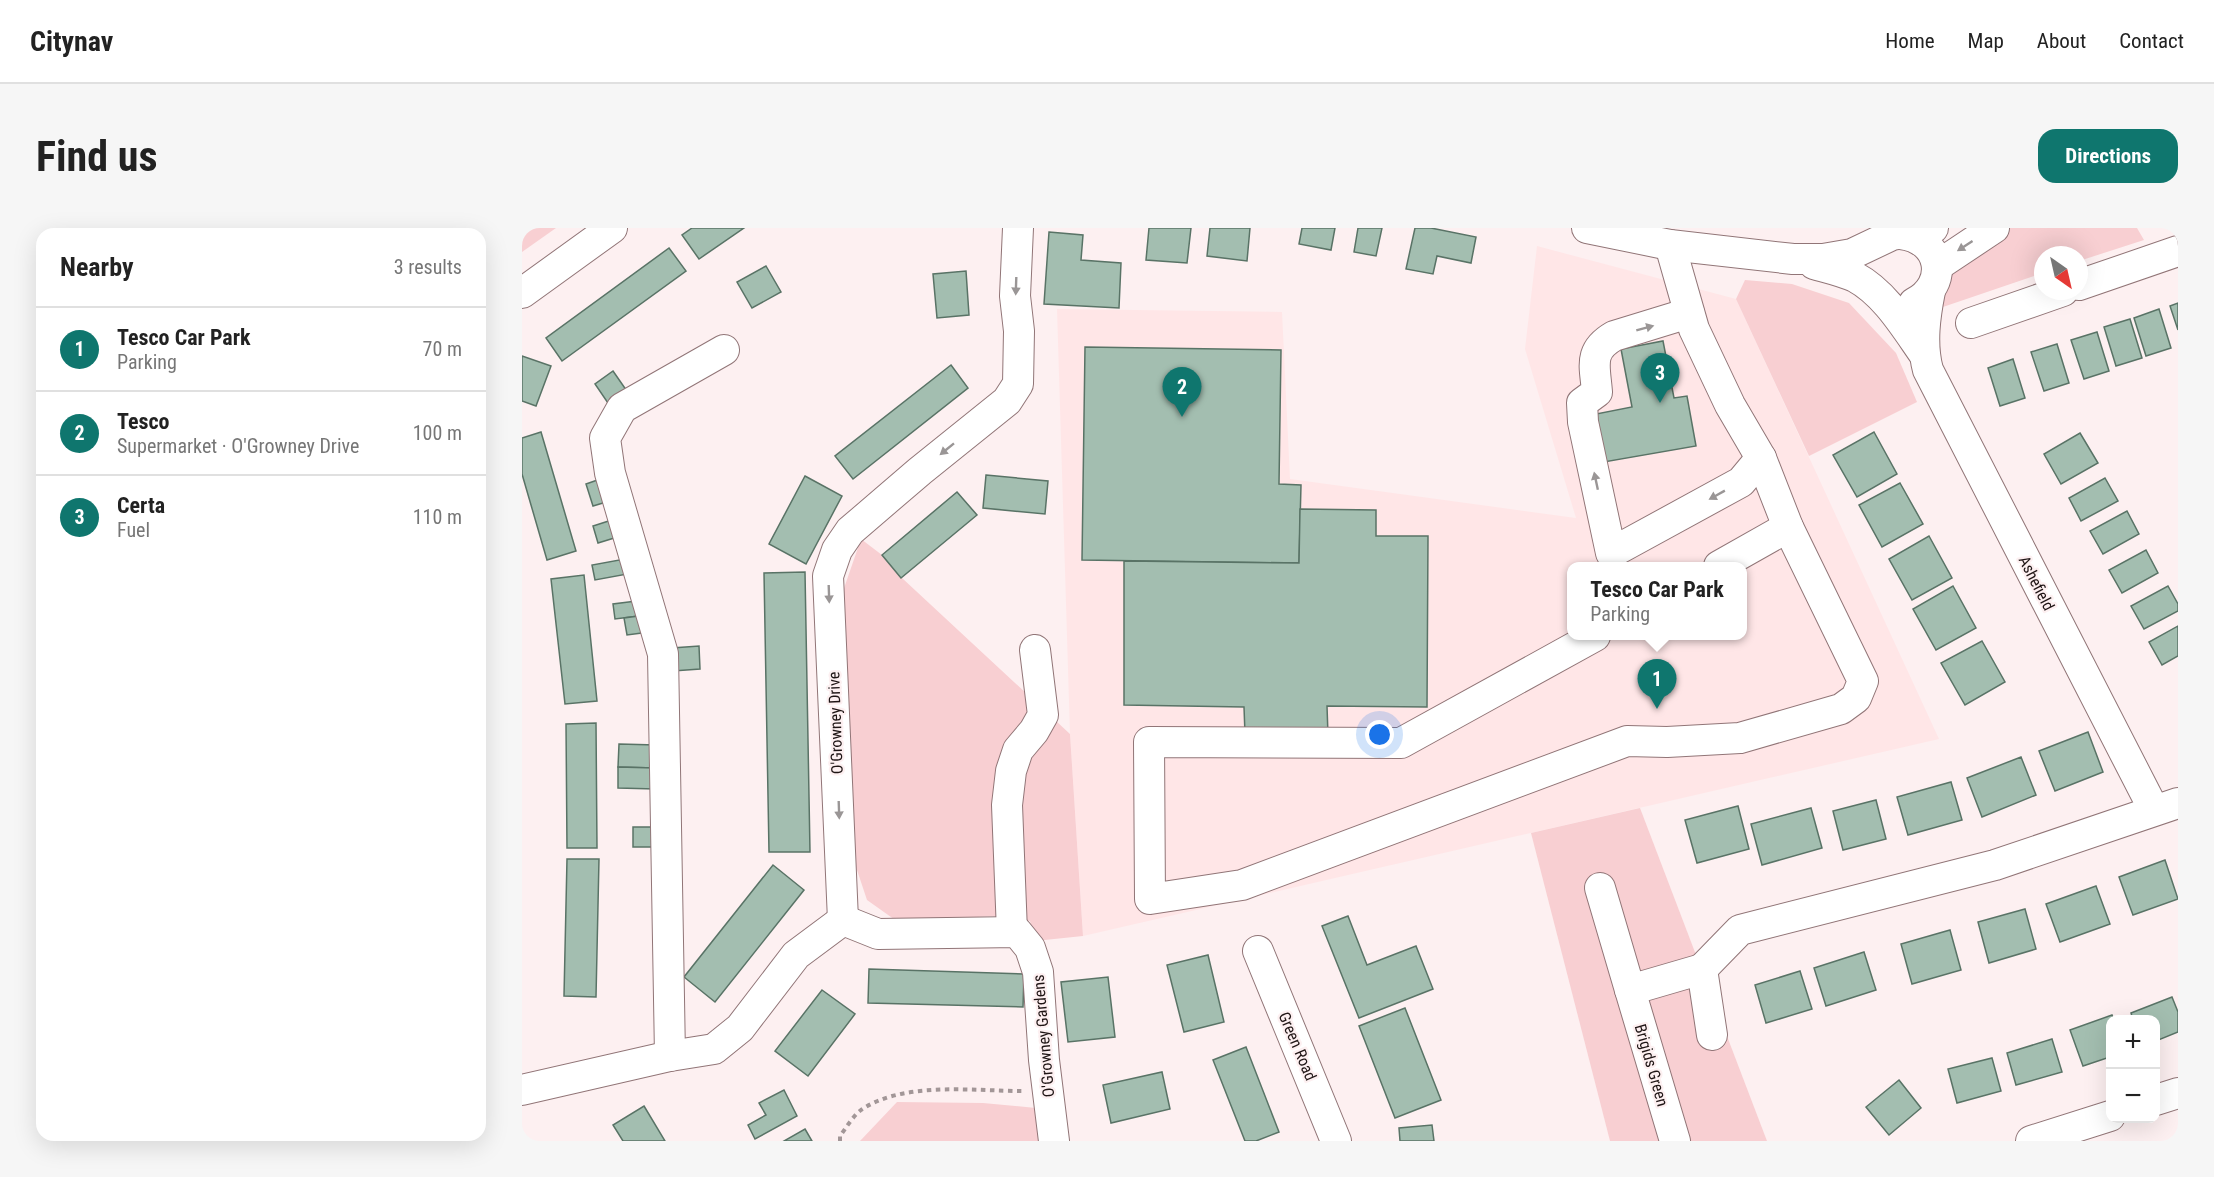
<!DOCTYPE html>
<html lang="en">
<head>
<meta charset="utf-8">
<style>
  body { margin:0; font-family:"Roboto Condensed",sans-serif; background:#f6f6f6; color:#222 }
  .controls { position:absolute; right:18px; bottom:18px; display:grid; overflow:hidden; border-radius:12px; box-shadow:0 6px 24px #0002 }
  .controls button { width:54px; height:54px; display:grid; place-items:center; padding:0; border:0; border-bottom:2px solid #e0e0e0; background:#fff; color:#222; font:30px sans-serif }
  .compass { position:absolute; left:1512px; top:18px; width:54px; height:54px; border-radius:50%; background:#fff; box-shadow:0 6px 24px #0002; rotate:146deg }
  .you { position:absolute; left:858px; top:507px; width:21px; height:21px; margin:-15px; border:4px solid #fff; border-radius:50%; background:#1a73e8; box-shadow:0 0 0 9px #1a73e833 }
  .badge { display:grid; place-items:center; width:39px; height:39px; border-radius:50%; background:#0f766e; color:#fff; font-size:20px; font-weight:700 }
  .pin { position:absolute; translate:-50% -50px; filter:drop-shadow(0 2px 3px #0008) }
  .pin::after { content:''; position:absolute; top:32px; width:21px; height:18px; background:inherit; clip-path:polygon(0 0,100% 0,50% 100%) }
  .popup { position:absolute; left:1045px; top:334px; width:180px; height:78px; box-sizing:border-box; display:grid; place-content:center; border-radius:12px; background:#fff; filter:drop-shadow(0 2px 4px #0005); font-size:20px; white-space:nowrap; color:#767676 }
  .popup b { font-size:22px; color:#222 }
  .popup::after { content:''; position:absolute; left:50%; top:100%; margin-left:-12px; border:12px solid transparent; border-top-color:#fff }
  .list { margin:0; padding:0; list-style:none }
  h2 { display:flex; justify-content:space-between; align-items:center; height:78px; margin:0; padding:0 24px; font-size:26px }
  h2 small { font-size:20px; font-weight:400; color:#767676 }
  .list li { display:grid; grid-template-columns:39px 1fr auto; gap:18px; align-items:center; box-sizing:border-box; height:84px; padding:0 24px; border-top:2px solid #e0e0e0 }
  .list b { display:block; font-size:22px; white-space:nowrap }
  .list p { margin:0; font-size:20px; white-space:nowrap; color:#767676 }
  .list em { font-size:20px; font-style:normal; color:#767676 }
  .map { position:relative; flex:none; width:1656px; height:913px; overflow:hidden; border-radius:18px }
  header { display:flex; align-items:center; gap:36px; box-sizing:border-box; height:84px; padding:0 30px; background:#fff; border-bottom:2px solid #e0e0e0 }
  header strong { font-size:28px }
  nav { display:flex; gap:33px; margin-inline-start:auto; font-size:21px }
  .intro { display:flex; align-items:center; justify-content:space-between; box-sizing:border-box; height:144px; padding:0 36px }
  h1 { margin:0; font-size:42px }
  .button { padding:15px 27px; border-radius:18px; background:#0f766e; color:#fff; font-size:21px; font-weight:700 }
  main { display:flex; gap:36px; padding:0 36px }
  aside { flex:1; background:#fff; border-radius:18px; box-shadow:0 6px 24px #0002 }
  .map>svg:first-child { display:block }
  .built { fill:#ffe6e7; fill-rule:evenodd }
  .green { fill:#f8cfd2 }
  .building { fill:#a3beb0; stroke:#597366; stroke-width:1.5 }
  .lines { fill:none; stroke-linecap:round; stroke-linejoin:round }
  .minor-casing { stroke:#917577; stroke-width:32 }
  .path { stroke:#a29697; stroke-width:4; stroke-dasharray:4.5 4.5; stroke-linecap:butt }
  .minor { stroke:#fff; stroke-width:30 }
  .oneway { fill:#9a9696 }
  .labels { text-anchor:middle; stroke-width:4.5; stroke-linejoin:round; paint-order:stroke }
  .street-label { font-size:16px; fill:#1f1515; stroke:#fdf0f1 }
</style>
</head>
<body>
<header>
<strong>Citynav</strong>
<nav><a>Home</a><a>Map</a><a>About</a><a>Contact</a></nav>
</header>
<div class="intro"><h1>Find us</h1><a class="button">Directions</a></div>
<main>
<aside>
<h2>Nearby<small>3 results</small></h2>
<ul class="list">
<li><span class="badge">1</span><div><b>Tesco Car Park</b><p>Parking</p></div><em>70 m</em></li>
<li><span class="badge">2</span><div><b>Tesco</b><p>Supermarket · O'Growney Drive</p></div><em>100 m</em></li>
<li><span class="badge">3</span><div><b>Certa</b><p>Fuel</p></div><em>110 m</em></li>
</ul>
</aside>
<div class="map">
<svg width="1656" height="913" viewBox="0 0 1656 913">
  <rect width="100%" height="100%" fill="#fdf0f1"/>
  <path class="built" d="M1015 18 1214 71 1417 511 561 708 548 506 535 81 760 84 768 251 1054 290 1003 121ZM1050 338H1220V408H1050Z"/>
  <g class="green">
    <polygon points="0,0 34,0 0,24"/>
    <polygon points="1484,0 1615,0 1622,12 1557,33 1557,27 1521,27 1521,45 1418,80 1426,41"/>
    <polygon points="1223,52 1270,56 1327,75 1374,125 1395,174 1287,228 1214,71"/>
    <polygon points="339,311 360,327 380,350 548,506 561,708 513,713 508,693 471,688 376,694 345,672 331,630 320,366"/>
    <polygon points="1118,580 1245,913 1088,913 1009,605"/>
    <polygon points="375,874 461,875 514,880 517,913 338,913"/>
  </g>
  <g class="building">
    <polygon points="170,0 222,0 177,31 160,7"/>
    <polygon points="627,0 669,0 665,35 624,32"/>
    <polygon points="688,0 728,0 725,33 685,28"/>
    <polygon points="780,0 813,0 809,22 777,16"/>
    <polygon points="836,0 860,0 854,28 832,24"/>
    <polygon points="893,0 909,0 954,9 949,35 915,28 911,46 884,41"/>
    <polygon points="527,4 561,7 559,32 599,35 597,80 522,76"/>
    <polygon points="147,20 164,43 40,133 24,110"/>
    <polygon points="244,38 259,64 230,80 215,54"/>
    <polygon points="444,43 447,87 415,90 411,46"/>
    <polygon points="1656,75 1656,102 1648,78"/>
    <polygon points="1637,81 1649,120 1624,128 1612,90"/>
    <polygon points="1608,91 1620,130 1594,138 1582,99"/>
    <polygon points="1575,104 1587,143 1562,151 1549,112"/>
    <polygon points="1141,113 1152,170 1165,168 1174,218 1082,234 1074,186 1110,179 1099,121"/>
    <polygon points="1535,116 1547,155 1522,163 1509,124"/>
    <polygon points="563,119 759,122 757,256 779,257 777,335 560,332"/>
    <polygon points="0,128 29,138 14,178 0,173"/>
    <polygon points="1491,131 1503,170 1478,178 1466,140"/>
    <polygon points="429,137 446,160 331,251 313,228"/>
    <polygon points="91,143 107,166 88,178 73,156"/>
    <polygon points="19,204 54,323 25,332 0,246 0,210"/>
    <polygon points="1352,204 1375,246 1335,269 1311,227"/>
    <polygon points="1558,205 1576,235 1539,256 1522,226"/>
    <polygon points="464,247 526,253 523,286 461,280"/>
    <polygon points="283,248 320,268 284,336 247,316"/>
    <polygon points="84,249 91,272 71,278 64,256"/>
    <polygon points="1583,250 1596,273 1559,293 1547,270"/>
    <polygon points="1378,255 1401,296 1360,319 1337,277"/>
    <polygon points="435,264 455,287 379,350 360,327"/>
    <polygon points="778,281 854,282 854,308 906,308 905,479 805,478 806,507 723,506 722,479 602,477 602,333 777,335"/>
    <polygon points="1605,283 1617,306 1581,326 1568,303"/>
    <polygon points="96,290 102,307 76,315 71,298"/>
    <polygon points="1407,308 1430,350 1390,372 1367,331"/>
    <polygon points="1624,322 1636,345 1600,365 1587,342"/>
    <polygon points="108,330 111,345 73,352 70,337"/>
    <polygon points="283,344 288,624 247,624 242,345"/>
    <polygon points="62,347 75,473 43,476 29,351"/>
    <polygon points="1431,358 1454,400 1414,422 1391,381"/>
    <polygon points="1646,358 1656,376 1656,383 1622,401 1609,378"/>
    <polygon points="122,372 124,387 93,391 91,376"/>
    <polygon points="124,387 127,404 105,407 102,390"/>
    <polygon points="1656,398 1656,428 1640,437 1627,414"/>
    <polygon points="1460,413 1483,454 1443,477 1419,435"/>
    <polygon points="177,418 178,441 151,443 150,420"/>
    <polygon points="74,495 75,620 45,620 44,496"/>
    <polygon points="1566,504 1581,544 1533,563 1517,523"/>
    <polygon points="97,516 134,517 133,540 96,539"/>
    <polygon points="1499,529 1514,567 1460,589 1445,550"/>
    <polygon points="96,539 133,540 133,561 96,560"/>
    <polygon points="1429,554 1440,592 1386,607 1375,569"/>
    <polygon points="1354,572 1364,611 1321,622 1311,583"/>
    <polygon points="1216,578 1227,621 1175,635 1163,592"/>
    <polygon points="1289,580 1300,620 1240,637 1229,596"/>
    <rect x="111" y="599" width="25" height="20"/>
    <polygon points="45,631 77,631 74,769 42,768"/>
    <polygon points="1643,632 1656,671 1611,687 1597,649"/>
    <polygon points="251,637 282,662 193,774 162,749"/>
    <polygon points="1574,658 1588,696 1538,714 1524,676"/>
    <polygon points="1503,681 1514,721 1467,735 1456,694"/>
    <polygon points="826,688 845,737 894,718 911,761 837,790 800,698"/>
    <polygon points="1428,702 1439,742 1390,756 1379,716"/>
    <polygon points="1342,724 1354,762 1304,778 1292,740"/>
    <polygon points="686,727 702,794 662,804 645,737"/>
    <polygon points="347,741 502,746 501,779 346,775"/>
    <polygon points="1278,743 1290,781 1244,795 1233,757"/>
    <polygon points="586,749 593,809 546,814 539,754"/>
    <polygon points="300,762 333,786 286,848 253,823"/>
    <polygon points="1650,769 1656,784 1656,804 1634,813 1634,792 1611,792 1609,785"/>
    <polygon points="883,780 919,872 873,890 837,798"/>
    <polygon points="1590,787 1592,792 1588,792 1588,829 1561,838 1548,802"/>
    <polygon points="1530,811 1540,844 1494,857 1485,825"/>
    <polygon points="724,819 757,904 734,913 723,913 691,832"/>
    <polygon points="1470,830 1479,863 1435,875 1426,841"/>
    <polygon points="640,844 648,881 589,895 581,857"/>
    <polygon points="1377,852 1399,880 1367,907 1344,879"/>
    <polygon points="262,862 275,888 233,911 226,897 244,887 237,875"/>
    <polygon points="122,878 143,913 101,913 91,897"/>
    <polygon points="910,897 912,913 878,913 877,900"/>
    <polygon points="283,901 290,913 262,913"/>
  </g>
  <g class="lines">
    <g class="minor-casing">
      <g id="minor">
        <polyline points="1065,0 1148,17 1271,31 1301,31 1330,26 1370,7 1411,0"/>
        <path d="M1379 6C1420 11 1428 56 1392 75"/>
        <path d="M1292 36C1306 40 1320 43 1333 49 1363 65 1383 99 1402 126"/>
        <polyline points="1415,38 1472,0"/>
        <polyline points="1557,57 1656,23"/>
        <path d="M1408 63C1403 88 1399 116 1406 142L1632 582"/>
        <polyline points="0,65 90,0"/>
        <path d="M1167 85 1092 108C1066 123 1073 138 1075 164L1060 175 1061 194 1089 325 1219 254 1239 230"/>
        <polyline points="1449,95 1541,63"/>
        <polyline points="1197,338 1266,299"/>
        <polyline points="1073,408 879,515 627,514 628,671 720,657 1105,513 1145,514 1218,510 1319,481 1334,470 1341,453 1266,299 1239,230 1208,177 1172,101 1148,17"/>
        <polyline points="1078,660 1108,762 1180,741"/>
        <polyline points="321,692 306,348 315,322 328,303 398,243 485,173 496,156 497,103 493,68 496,0"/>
        <polyline points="321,692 356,706 495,704 508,720 516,744 522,832 532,913"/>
        <polyline points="490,704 485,577 489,543 496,522 512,503 521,487 513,422"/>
        <polyline points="736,723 814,913"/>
        <polyline points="1108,762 1153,913"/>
        <polyline points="1190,807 1180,741 1218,702 1473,637 1656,575"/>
        <polyline points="148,828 141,426 88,245 83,210 100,180 202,122"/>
        <polyline points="0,862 148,828 192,821 218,800 274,727 321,692"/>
        <polyline points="1634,872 1656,865"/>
        <polyline points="1509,913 1588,888"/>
      </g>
    </g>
    <path class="path" d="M318 913V908C324 900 331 888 339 882 381 853 451 863 500 863"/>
    <use href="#minor" class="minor"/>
  </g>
  <defs><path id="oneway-solid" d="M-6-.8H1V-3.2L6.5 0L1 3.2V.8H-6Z" transform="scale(1.5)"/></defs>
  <g class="oneway">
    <use href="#oneway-solid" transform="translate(1443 18) rotate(147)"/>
    <use href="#oneway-solid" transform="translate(494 58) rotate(92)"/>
    <use href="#oneway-solid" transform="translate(1123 100) rotate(-15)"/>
    <use href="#oneway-solid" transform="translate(425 221) rotate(141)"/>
    <use href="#oneway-solid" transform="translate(1074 253) rotate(-102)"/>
    <use href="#oneway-solid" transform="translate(1195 267) rotate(151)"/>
    <use href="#oneway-solid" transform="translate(307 366) rotate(88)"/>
    <use href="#oneway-solid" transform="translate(317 582) rotate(88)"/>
  </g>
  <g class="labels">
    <g class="street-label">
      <text transform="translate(1515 355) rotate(63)" y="6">Ashefield</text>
      <text transform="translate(313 495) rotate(-92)" y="6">O'Growney Drive</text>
      <text transform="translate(521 808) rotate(-95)" y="6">O'Growney Gardens</text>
      <text transform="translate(776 818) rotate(67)" y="6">Green Road</text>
      <text transform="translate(1130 837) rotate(74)" y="6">Brigids Green</text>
    </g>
  </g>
</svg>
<div class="controls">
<button>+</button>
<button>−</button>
</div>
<svg class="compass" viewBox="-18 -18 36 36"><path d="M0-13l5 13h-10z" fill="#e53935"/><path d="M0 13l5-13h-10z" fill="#767676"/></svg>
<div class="you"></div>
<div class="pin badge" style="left:1135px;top:481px">1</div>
<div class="popup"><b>Tesco Car Park</b>Parking</div>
<div class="pin badge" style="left:660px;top:189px">2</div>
<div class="pin badge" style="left:1138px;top:175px">3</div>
</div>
</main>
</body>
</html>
